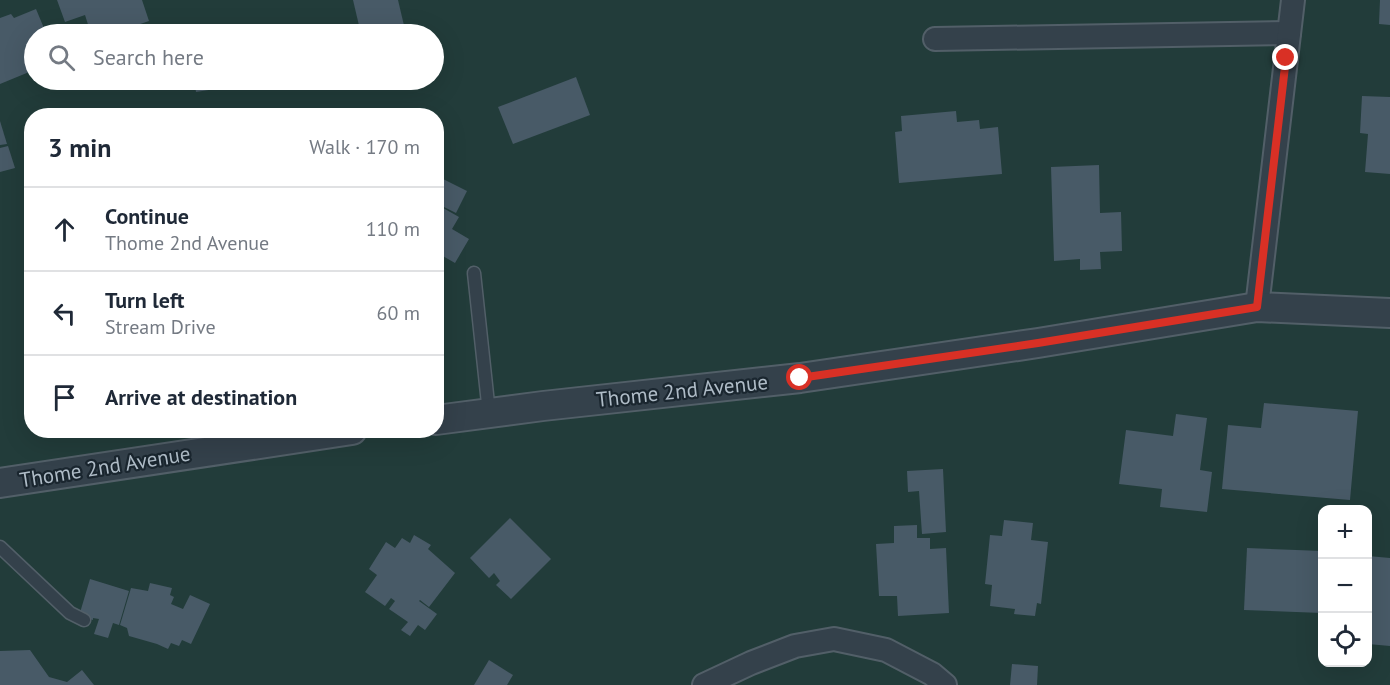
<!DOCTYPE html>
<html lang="en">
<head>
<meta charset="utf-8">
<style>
  body { margin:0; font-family:"PT Sans",sans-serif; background:#f6f6f7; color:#1f2937 }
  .controls { position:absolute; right:18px; bottom:18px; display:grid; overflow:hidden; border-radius:12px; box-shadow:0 6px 24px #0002 }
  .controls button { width:54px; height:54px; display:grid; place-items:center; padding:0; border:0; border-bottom:2px solid #e0e1e3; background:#fff; color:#1f2937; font:30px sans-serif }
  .stop { position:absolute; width:18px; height:18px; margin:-14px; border:4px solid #d93025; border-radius:50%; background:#fff }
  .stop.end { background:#d93025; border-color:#fff; box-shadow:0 2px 6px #0008 }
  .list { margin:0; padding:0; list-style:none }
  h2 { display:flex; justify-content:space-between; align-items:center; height:78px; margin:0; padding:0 24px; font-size:26px }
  h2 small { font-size:20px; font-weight:400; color:#747a83 }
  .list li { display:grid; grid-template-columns:39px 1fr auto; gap:18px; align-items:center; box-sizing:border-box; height:84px; padding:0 24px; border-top:2px solid #e0e1e3 }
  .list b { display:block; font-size:22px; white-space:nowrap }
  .list p { margin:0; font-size:20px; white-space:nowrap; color:#747a83 }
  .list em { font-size:20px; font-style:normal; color:#747a83 }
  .icon { flex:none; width:33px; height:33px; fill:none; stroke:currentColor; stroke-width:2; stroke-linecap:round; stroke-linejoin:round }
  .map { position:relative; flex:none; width:1390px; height:685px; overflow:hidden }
  .search { position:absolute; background:#fff; box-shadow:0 6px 24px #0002; left:24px; top:24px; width:420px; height:66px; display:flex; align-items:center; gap:15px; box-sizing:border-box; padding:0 21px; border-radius:33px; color:#747a83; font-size:22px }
  .panel { position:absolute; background:#fff; box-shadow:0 6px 24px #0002; left:24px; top:108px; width:420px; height:330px; border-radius:24px }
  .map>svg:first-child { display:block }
  .green { fill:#223c3a; fill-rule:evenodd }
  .building { fill:#485a67 }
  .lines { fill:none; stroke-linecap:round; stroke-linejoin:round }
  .service-casing { stroke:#525f68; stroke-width:15 }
  .minor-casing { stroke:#525f68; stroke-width:26 }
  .tertiary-casing { stroke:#525f68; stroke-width:32 }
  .service { stroke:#34414b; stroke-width:12 }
  .minor { stroke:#34414b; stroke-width:22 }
  .tertiary { stroke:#34414b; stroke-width:28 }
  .route { stroke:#d93025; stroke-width:8 }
  .labels { text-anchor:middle; stroke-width:4.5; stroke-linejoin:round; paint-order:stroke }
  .street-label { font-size:21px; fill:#afbcc7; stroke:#1a262f }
</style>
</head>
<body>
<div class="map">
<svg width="1390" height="685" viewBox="0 0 1390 685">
  <rect width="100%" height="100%" fill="#21303a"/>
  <path class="green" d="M0 0H1390V685H0ZM34 34H434V80H34ZM32 116H436V430H32ZM1322 510H1368V662H1322Z"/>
  <g class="building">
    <polygon points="57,0 142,0 149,21 120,31 122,34 91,34 85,15 65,22"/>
    <polygon points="353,0 398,0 406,34 361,34"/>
    <polygon points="1380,0 1390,0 1390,25 1379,24"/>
    <polygon points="36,9 46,33 55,30 57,34 34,34 34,70 0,84 0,18 11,14 14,18"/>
    <polygon points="576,77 590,115 513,144 498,107"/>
    <polygon points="194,80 246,80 247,84 196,92"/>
    <polygon points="1362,96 1390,97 1390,174 1365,172 1368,134 1360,133"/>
    <polygon points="956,111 957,122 979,120 980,129 998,127 1002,174 899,183 895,132 902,131 901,116"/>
    <polygon points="0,121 7,144 0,145"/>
    <polygon points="8,146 15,168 0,172 0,148"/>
    <polygon points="1099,165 1100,213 1121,212 1122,251 1100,252 1101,269 1080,270 1080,259 1054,261 1051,167"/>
    <polygon points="437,176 467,191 456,213 436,203"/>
    <polygon points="436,204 459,217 452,229 469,239 455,263 441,255 436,263"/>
    <polygon points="1264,403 1358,411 1350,500 1222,489 1228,425 1261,428"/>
    <polygon points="1176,414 1207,418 1200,470 1212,472 1207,512 1160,507 1162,489 1119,484 1126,430 1173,436"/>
    <polygon points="943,469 946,532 922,534 919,491 908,492 907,471"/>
    <polygon points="510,518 551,559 511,599 496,585 500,581 494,573 489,578 470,558"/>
    <polygon points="1004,520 1033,523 1031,540 1048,542 1041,604 1037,603 1035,616 1014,614 1015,609 990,606 992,585 985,584 990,535 1002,536"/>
    <polygon points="917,525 917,538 930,538 930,549 946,548 949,613 898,616 897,596 879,596 876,544 894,543 894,526"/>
    <polygon points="414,535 431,545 428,549 455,573 429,607 420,600 419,601 437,614 425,630 418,625 410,636 401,630 408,622 389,609 395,601 391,598 385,606 365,592 377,575 369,569 386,542 395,548 402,538 410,543"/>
    <polygon points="1247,548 1322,551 1322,613 1244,610"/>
    <polygon points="1368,556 1390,558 1390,646 1368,644"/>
    <polygon points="90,579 129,591 119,625 113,623 108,638 94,634 99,619 93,618 93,620 79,616"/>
    <polygon points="150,583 172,588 170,595 174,597 171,604 183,609 190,595 210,604 191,644 182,640 179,646 171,643 168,649 157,644 129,636 127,628 120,625 131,588 148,591"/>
    <polygon points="30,650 49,677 67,682 82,670 94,685 0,685 0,651"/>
    <polygon points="489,660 513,675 507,685 474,685"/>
    <polygon points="1012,664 1038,666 1037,685 1010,685"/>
  </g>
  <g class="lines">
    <g class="service-casing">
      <g id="service">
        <polyline points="474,273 489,413"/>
        <polyline points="0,547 70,613 84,620"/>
      </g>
    </g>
    <g class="minor-casing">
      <g id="minor">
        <polyline points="935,39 1289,33"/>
        <polyline points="1257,307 1293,0"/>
        <polyline points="704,685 751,663 795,646 834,639 886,650 932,674 945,685"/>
      </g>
    </g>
    <g class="tertiary-casing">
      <g id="tertiary">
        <polyline points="436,420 543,406 800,378 1038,343 1257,307 1390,313"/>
        <polyline points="0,483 352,430"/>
      </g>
    </g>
    <use href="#service" class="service"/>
    <use href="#minor" class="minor"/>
    <use href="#tertiary" class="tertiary"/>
  </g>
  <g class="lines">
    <polyline class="route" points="800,378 1038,343 1257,307 1286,58"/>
  </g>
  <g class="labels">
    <g class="street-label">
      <text transform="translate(682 391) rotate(-6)" y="7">Thome 2nd Avenue</text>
      <text transform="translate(105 467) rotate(-9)" y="7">Thome 2nd Avenue</text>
    </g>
  </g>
</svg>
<div class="controls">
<button>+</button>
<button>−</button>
<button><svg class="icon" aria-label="locate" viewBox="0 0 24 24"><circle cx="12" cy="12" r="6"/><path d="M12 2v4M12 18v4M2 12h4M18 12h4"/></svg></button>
</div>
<div class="stop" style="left:800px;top:378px"></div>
<div class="stop end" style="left:1286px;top:58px"></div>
<div class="search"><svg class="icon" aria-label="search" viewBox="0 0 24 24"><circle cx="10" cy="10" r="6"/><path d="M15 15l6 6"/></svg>Search here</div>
<section class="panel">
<h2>3 min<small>Walk · 170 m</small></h2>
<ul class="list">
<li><svg class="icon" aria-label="ahead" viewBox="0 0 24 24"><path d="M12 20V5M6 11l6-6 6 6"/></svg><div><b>Continue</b><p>Thome 2nd Avenue</p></div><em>110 m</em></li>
<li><svg class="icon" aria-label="left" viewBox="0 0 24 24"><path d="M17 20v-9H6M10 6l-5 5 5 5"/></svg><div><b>Turn left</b><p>Stream Drive</p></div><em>60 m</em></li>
<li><svg class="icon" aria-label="arrive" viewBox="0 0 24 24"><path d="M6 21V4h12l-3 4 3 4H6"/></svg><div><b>Arrive at destination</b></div></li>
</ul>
</section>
</div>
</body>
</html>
